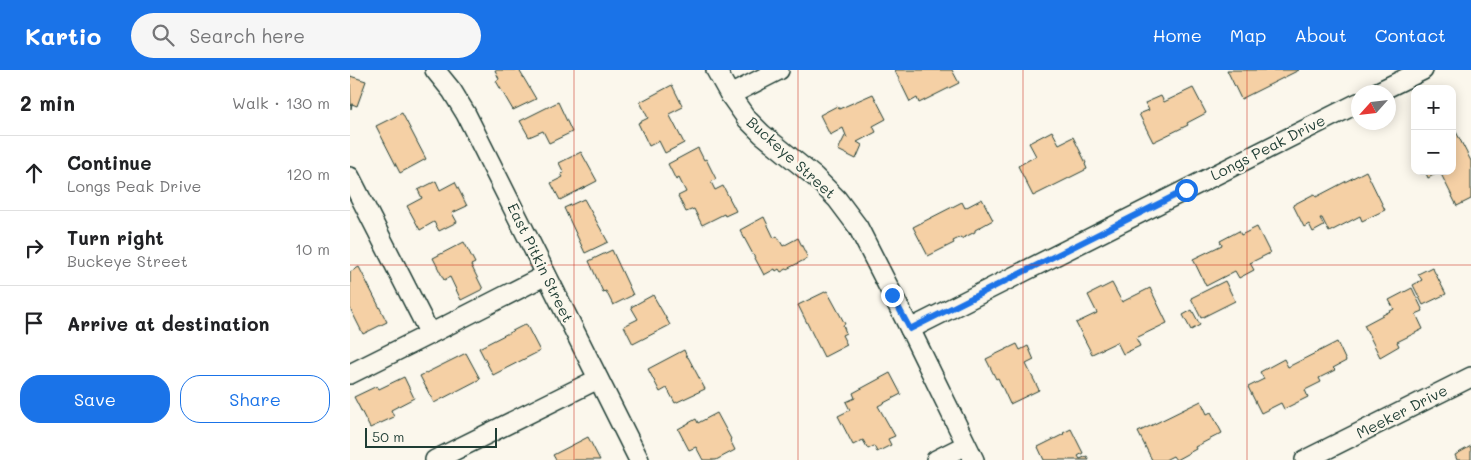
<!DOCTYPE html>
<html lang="en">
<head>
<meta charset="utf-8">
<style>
  body { margin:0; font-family:Mali,sans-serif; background:#f6f6f6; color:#202124 }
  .controls { position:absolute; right:15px; top:15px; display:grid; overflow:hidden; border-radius:10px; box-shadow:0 2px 12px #0003 }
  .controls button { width:45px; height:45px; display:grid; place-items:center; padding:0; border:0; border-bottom:1px solid #e0e0e0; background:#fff; color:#202124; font:25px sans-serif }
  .compass { position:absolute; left:1001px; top:15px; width:45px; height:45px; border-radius:50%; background:#fff; box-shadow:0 2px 12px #0003; rotate:243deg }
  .scale { position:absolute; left:15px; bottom:12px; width:132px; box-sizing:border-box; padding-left:5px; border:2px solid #1f3d34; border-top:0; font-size:14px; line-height:18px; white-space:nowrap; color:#1f3d34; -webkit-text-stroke:4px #fbf7ec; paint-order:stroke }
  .stop { position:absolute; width:15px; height:15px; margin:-11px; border:4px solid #1a73e8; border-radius:50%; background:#fff }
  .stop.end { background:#1a73e8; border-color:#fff; box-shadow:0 1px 5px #0008 }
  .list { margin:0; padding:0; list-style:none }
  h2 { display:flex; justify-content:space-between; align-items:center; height:65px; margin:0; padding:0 20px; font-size:21px }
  h2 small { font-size:16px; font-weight:400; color:#757577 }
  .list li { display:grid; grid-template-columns:32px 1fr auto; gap:15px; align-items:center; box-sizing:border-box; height:75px; padding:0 20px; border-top:1px solid #e0e0e0 }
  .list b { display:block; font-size:19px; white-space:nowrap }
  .list p { margin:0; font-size:16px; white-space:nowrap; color:#757577 }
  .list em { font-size:16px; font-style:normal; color:#757577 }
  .actions { display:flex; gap:10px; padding:15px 20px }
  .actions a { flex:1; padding:11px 0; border:1px solid #1a73e8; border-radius:20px; text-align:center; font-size:18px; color:#1a73e8 }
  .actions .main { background:#1a73e8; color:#fff }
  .icon { flex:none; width:28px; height:28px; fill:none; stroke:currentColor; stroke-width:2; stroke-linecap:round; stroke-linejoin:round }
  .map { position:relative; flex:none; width:1121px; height:390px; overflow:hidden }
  header { display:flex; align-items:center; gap:30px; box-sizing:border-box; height:70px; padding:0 25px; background:#1a73e8; color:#fff }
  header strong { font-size:24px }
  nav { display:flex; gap:28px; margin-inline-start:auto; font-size:18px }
  .search { width:350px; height:45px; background:#f6f6f6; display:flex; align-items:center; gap:12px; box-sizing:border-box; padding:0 18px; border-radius:28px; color:#757577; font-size:19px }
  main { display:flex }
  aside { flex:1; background:#fff }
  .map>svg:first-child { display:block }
  .building { fill:#f5d0a5; stroke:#1f3d34 }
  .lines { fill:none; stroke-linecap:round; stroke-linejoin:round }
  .minor-casing { stroke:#1f3d34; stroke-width:22 }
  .minor { stroke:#fbf7ec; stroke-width:19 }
  .route { stroke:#1a73e8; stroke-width:6 }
  .grid { fill:none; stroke:#c8321e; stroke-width:1; stroke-opacity:0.55 }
  .labels { text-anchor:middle; stroke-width:4.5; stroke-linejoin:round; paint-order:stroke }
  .street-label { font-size:15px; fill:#1f3d34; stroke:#fbf7ec }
</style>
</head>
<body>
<header>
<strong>Kartio</strong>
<div class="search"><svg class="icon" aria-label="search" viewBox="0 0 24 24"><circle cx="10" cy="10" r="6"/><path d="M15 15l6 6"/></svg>Search here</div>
<nav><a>Home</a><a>Map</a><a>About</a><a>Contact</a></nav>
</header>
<main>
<aside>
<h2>2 min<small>Walk · 130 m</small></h2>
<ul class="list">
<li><svg class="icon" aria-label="ahead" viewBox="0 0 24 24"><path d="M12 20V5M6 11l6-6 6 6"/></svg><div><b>Continue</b><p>Longs Peak Drive</p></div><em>120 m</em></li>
<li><svg class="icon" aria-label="right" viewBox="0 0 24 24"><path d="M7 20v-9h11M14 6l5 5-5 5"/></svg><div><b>Turn right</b><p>Buckeye Street</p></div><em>10 m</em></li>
<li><svg class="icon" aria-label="arrive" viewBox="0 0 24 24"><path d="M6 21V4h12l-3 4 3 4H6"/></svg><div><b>Arrive at destination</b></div></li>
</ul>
<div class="actions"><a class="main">Save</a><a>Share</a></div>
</aside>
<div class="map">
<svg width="1121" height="390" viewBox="0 0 1121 390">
  <rect width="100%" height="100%" fill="#fbf7ec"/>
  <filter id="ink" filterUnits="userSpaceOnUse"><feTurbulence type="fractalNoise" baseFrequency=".02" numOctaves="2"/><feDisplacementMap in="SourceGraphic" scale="10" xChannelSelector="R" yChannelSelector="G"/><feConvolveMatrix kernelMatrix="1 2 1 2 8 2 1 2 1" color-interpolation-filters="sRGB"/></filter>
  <g filter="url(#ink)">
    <g class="building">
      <polygon points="145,0 169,0 186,29 163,40 146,11 149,9"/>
      <polygon points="546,0 602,0 609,13 569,33 567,28 560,32 545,1"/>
      <polygon points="877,0 949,0 891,29"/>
      <polygon points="0,6 16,11 7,36 2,34 1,39"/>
      <polygon points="322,15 333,37 319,44 334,73 315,83 309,71 299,76 288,53 298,48 290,32"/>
      <polygon points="843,18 856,43 837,53 838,55 803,72 789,44 799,40 795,33 811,26 814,32"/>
      <polygon points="523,24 536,49 523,56 526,62 507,72 512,75 506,89 488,80 495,66 497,68 493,58 480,65 470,45 487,36 489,39"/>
      <polygon points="208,32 222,62 199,73 193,61 179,67 170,51"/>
      <polygon points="52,43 76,89 50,103 26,56"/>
      <polygon points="1102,54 1121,91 1121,129 1107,136 1090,102 1078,108 1075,101 1102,101"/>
      <polygon points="702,61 709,74 723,67 736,93 735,94 737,99 683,126 668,96 686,86 679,73"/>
      <polygon points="348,78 354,90 356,89 366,109 361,112 365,120 373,116 386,141 375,146 374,144 352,155 344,139 336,142 328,126 336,122 329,108 326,110 318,94"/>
      <polygon points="231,82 247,111 210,130 201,113 213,107 211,104 214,103 209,93"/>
      <polygon points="1016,101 1035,140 1012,151 1010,146 979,162 972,148 970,148 974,156 963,162 959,154 954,157 943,135 964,124 966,127"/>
      <polygon points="86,111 90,120 105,112 117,136 102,143 107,152 89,161 84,152 70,160 57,136 72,128 68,120"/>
      <polygon points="234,129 258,172 235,183 214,138"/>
      <polygon points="632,129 643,150 625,160 625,162 611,169 611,167 603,171 604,173 578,186 563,157 612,132 615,138"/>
      <polygon points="414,147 424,168 427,166 433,176 448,168 458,188 431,202 429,199 426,201 425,199 414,205 390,160"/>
      <polygon points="907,157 920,183 900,193 904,200 889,208 885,201 856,216 843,189 872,175 870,171 889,161 891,165"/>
      <polygon points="114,172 125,193 121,195 133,219 111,230 100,207 94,210 83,188"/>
      <polygon points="262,180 283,225 263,235 256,221 253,222 239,191"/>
      <polygon points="9,197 37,252 13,264 0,238 0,202"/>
      <polygon points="1082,197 1096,224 1073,235 1063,215 1072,210 1068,204"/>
      <polygon points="875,211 885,231 851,248 841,228"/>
      <polygon points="762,213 772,232 800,218 817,253 786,268 790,276 773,284 767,272 742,284 726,253 747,243 738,225"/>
      <polygon points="1062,218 1073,241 1066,244 1073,259 1047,272 1049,276 1030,287 1014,255 1044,239 1039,230"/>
      <polygon points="477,221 495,254 493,255 496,263 492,265 497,275 474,287 448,235"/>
      <polygon points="303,225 320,255 283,274 274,256 288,249 281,237"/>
      <polygon points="842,240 850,255 841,260 833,245"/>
      <polygon points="176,254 190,281 143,305 129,278"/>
      <polygon points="987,272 996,291 983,298 985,300 969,308 971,312 955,320 958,327 934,339 931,333 911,343 898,317 914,309 910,302 934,289 938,297"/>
      <polygon points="667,274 670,280 678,276 684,290 676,294 689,320 660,334 648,308 646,309 636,289"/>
      <polygon points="334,280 337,287 338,287 355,319 325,333 317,318 310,322 298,299"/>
      <polygon points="116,283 130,309 84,333 70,306"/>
      <polygon points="540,303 551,324 528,336 545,366 538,369 541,375 527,382 524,376 518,379 513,370 503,375 488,346 500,340 496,332 505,328 503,323"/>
      <polygon points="54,307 64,328 41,340 44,347 20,358 4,327 27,316 29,319"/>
      <polygon points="851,331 857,344 861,342 872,363 845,377 846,379 826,390 823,386 815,390 802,390 788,362"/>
      <polygon points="367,343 381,369 380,370 385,380 366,390 353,390 346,377 339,380 328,359 346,349 348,353"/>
      <polygon points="721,359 733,383 728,386 730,389 737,386 739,390 694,390 688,377 714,364 713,363"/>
      <polygon points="238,367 250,390 206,390 203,385"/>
      <polygon points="1121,376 1121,390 1107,390 1105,385"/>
    </g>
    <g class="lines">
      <g class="minor-casing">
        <g id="minor">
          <polyline points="85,0 102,21 116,44 289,390"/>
          <polyline points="366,0 380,25 397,49 412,64 465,107 487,129 508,157 560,259 624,390"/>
          <polyline points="1028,22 1073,0"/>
          <polyline points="380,25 429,0"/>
          <polyline points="0,107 80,264 196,205"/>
          <polyline points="560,259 1008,33"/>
          <polyline points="0,304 80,264"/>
          <polyline points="85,390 248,309"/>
          <polyline points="586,390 616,375"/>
          <polyline points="955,390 1121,307"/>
        </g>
      </g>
      <use href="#minor" class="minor"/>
    </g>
  </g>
  <g class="lines" filter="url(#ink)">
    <polyline class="route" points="542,225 560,259 836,120"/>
  </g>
  <path class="grid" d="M224 0V390M448 0V390M673 0V390M897 0V390M0 195H1121"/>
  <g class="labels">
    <g class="street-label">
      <text transform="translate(918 78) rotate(-27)" y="5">Longs Peak Drive</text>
      <text transform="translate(441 88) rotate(42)" y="5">Buckeye Street</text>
      <text transform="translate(190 193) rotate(64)" y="5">East Pitkin Street</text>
      <text transform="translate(1052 342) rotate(-27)" y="5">Meeker Drive</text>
    </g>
  </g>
</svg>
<div class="controls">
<button>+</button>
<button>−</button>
</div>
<svg class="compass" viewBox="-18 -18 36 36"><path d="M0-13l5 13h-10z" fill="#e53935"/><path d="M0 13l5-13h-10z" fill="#757577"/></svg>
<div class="scale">50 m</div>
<div class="stop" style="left:836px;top:120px"></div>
<div class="stop end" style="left:542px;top:225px"></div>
</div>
</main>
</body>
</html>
